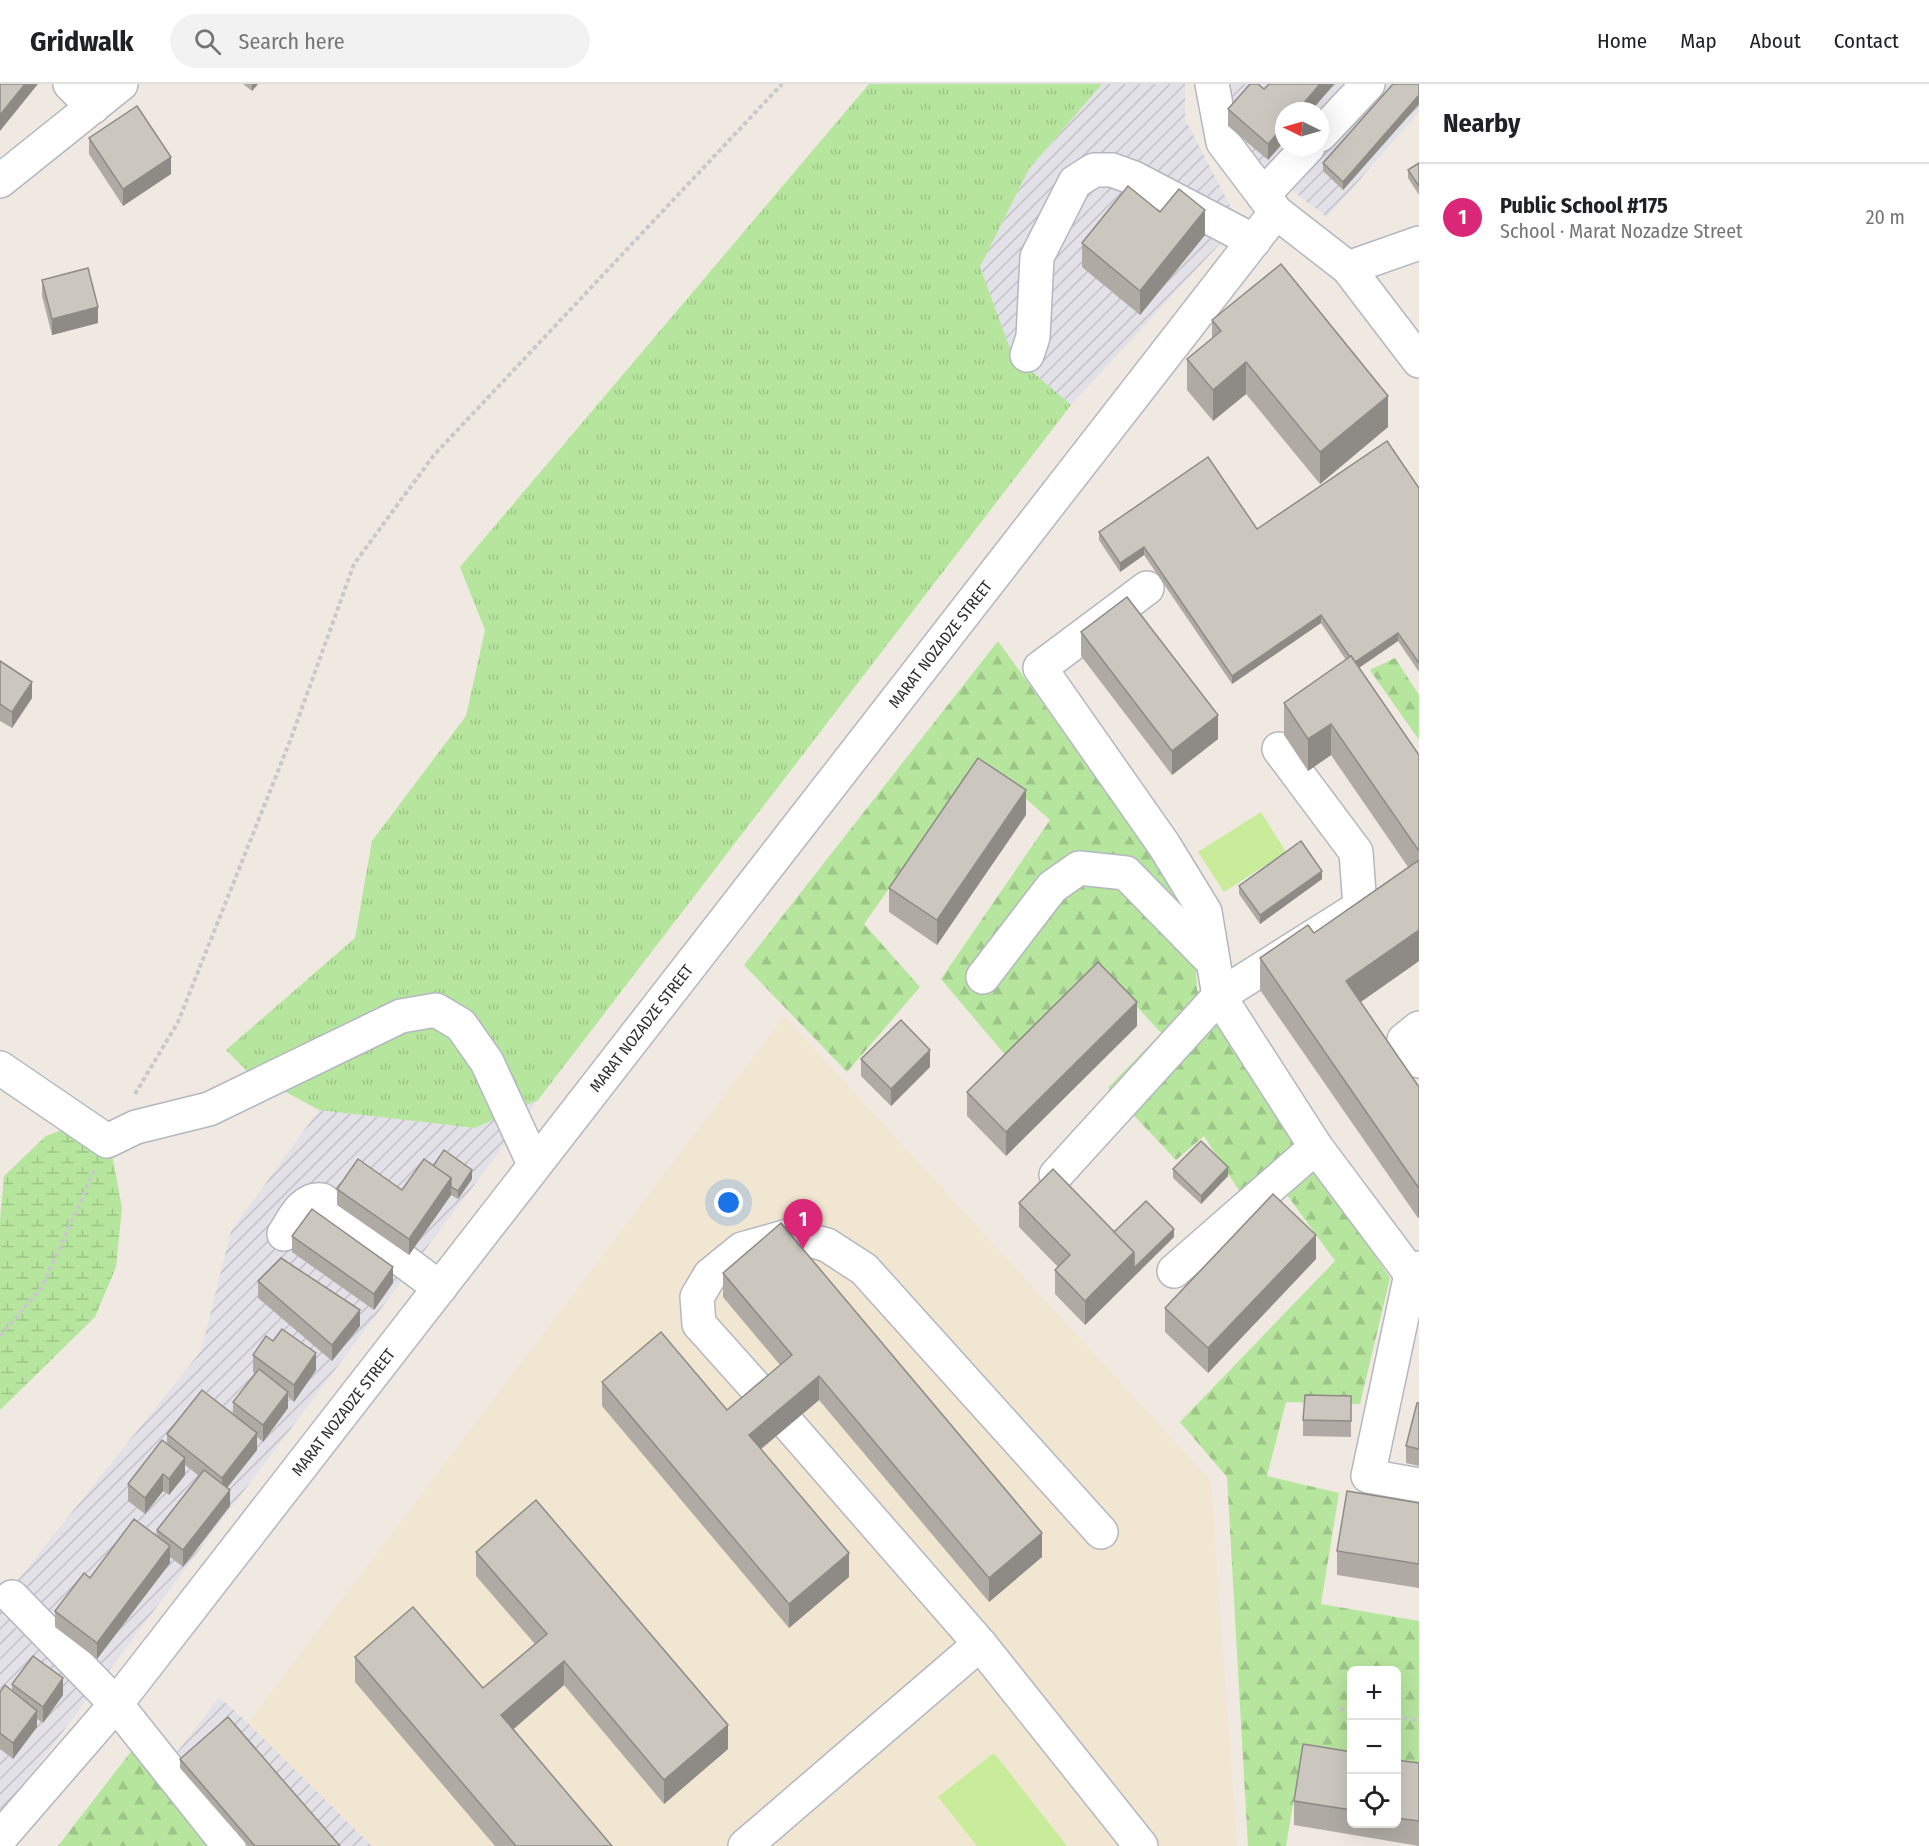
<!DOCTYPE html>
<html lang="en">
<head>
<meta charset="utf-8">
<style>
  body { margin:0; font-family:"Fira Sans Condensed",sans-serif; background:#f2f2f2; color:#202124 }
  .controls { position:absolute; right:18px; bottom:18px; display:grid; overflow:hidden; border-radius:9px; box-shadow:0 6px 24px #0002 }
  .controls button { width:54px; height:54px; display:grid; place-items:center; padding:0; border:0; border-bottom:2px solid #e0e0e0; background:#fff; color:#202124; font:30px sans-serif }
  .compass { position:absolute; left:1275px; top:18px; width:54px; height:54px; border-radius:50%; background:#fff; box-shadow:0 6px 24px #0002; rotate:275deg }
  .you { position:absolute; left:729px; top:1119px; width:21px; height:21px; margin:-15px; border:4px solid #fff; border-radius:50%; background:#1a73e8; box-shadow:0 0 0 9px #1a73e833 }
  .badge { display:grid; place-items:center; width:39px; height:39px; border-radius:50%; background:#db2777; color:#fff; font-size:20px; font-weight:700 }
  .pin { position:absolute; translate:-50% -50px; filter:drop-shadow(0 2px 3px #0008) }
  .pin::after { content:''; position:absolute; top:32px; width:21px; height:18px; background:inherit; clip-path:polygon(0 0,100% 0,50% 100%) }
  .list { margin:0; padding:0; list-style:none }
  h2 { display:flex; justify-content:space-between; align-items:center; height:78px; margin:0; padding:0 24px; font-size:26px }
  h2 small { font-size:20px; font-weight:400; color:#757577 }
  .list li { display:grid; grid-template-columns:39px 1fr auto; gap:18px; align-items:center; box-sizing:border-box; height:108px; padding:0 24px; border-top:2px solid #e0e0e0 }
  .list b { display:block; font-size:22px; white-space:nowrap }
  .list p { margin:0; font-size:20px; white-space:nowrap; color:#757577 }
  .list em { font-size:20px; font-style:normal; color:#757577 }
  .icon { flex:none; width:33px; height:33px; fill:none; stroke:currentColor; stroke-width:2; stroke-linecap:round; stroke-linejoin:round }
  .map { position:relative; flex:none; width:1419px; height:1762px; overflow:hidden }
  header { display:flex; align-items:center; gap:36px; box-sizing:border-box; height:84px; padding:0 30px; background:#fff; border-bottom:2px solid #e0e0e0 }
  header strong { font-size:28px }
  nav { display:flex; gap:33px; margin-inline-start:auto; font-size:21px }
  .search { width:420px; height:54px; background:#f2f2f2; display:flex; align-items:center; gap:15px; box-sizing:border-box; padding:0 21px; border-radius:33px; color:#757577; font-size:22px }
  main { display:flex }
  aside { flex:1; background:#fff }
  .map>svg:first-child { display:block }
  .industrial { fill:url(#industrial-furrows); fill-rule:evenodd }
  .education { fill:#f0e6d1 }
  .grass { fill:url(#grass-tufts) }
  .forest { fill:url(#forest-firs) }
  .wetland { fill:url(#wetland-marsh) }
  .pitch { fill:#c9ec9a }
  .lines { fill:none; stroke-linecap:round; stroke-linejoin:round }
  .minor-casing { stroke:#b4b7c1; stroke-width:36 }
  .path { stroke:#c9c9c9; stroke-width:4; stroke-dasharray:4.5 3; stroke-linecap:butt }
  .minor { stroke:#fff; stroke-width:33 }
  .wall { fill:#afaba4 }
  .shaded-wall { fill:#8e8b86 }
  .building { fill:#cbc7bf; stroke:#8e8b86; stroke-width:1.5 }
  .labels { text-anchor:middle; stroke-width:5; stroke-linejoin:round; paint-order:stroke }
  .street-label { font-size:16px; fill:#2e2e2e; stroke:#fff }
</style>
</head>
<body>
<header>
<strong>Gridwalk</strong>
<div class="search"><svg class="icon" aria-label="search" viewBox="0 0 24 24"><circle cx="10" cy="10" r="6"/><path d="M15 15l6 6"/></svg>Search here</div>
<nav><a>Home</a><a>Map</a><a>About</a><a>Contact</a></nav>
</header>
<main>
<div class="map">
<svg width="1419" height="1762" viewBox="0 0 1419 1762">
  <defs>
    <pattern id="industrial-furrows" width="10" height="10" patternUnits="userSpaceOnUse" patternTransform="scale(1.5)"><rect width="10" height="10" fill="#e3e1e8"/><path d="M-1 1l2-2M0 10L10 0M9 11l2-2" fill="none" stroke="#c3c1c7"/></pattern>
    <pattern id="grass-tufts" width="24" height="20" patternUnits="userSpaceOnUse" patternTransform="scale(1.5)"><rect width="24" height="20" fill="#b6e59e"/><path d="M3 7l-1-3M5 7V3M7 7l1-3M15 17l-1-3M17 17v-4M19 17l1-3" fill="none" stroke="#9dc588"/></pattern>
    <pattern id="forest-firs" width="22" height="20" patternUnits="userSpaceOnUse" patternTransform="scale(1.5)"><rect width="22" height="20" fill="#b6e59e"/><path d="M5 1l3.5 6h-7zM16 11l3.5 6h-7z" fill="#9dc588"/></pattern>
    <pattern id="wetland-marsh" width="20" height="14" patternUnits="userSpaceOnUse" patternTransform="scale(1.5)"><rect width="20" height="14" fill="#b6e59e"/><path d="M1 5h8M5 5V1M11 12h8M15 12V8" fill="none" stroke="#9dc588"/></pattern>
  </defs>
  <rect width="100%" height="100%" fill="#efe9e1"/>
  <g class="industrial">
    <polygon points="1102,0 1185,0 1185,35 1239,139 1071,321 1012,270 980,183 1029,85"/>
    <path d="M1225 0H1419V28L1327 133 1231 60ZM1284 27H1320V63H1284Z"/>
    <polygon points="538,1016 0,1731 0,1518 201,1267 231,1147 319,1026 475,1044"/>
    <polygon points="219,1613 248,1639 372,1762 240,1762 169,1679"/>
  </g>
  <polygon class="education" points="784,932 1211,1397 1237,1762 372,1762 248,1639"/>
  <polygon class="grass" points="869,0 1102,0 1029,85 980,183 1012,270 1071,321 538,1016 475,1044 319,1026 247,987 226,966 355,854 372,757 466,632 485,546 460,483"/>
  <g class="forest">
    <polygon points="998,557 1193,829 1197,906 1390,1194 1360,1320 1286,1318 1267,1392 1339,1409 1321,1520 1419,1537 1419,1695 1397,1690 1396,1586 1352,1586 1351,1682 1301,1672 1286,1762 1248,1762 1227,1393 1180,1338 1335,1177 1285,1108 1256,1133 1204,1052 1176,1076 1108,1004 1161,949 1097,879 1007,973 941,895 1050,736 981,675 864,840 920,903 847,988 744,881"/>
    <polygon points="1395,574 1419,611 1419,656 1370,586"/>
    <polygon points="133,1665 213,1762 58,1762"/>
  </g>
  <polygon class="wetland" points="73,1042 113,1075 122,1124 116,1183 95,1233 0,1326 0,1137 4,1092 46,1052"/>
  <g class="pitch">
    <polygon points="1261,728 1286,768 1224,808 1198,768"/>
    <polygon points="994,1669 1067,1762 977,1762 938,1713"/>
  </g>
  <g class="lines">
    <g class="minor-casing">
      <g id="minor">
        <polyline points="70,0 93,23"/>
        <polyline points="1212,0 1223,58 1263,111 1276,128 1348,184 1419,277"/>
        <polyline points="1320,51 1368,0"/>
        <polyline points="0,97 121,0"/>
        <polyline points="1263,111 1308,63"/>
        <polyline points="1348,184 1419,159"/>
        <polyline points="1027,271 1033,253 1037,173 1075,98 1094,86 1112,86 1134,94 1254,157"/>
        <polyline points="1147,504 1040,584 1164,761 1205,828 1219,912 1316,1063 1411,1190 1419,1184"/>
        <polyline points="983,893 1052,803 1079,784 1126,789 1212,877"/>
        <polyline points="1419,944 1404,956 1419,977"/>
        <polyline points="0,984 107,1057 136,1043 209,1025 401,932 436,926 461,941 487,978 534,1080"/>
        <polyline points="1056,1091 1219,912 1360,823 1356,768 1279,665"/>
        <path d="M284 1150C293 1136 303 1113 322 1116L440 1204"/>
        <polyline points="1174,1187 1316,1063"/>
        <polyline points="1411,1190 1368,1392 1419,1401"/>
        <polyline points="767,1316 699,1240 697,1213 710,1191 742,1165 792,1151 827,1161 864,1185 1101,1448"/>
        <polyline points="789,1341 980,1560 1141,1762"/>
        <polyline points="12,1513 116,1620 229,1762"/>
        <polyline points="0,1754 116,1620 1276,128"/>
        <polyline points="745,1762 980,1560"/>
      </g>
    </g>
    <g class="path">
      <polyline points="135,1010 178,938 290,657 354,480 434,371 782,0"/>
      <polyline points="0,1252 42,1203 95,1085"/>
      <polyline points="1340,1625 1352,1626"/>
      <polyline points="1396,1633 1419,1636"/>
    </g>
    <use href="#minor" class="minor"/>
  </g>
  <g class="wall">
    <polygon points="243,0 258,0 252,7"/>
    <polygon points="1269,0 1334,0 1311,27 1284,27 1268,76 1228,42 1228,25 1264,5"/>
    <polygon points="1419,0 1419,20 1343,106 1323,87 1323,79"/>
    <polygon points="89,54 171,90 123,122 89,70"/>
    <polygon points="1419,79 1419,111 1408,94 1408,86"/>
    <polygon points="1160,128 1205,151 1140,231 1082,183 1082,159"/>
    <polygon points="42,196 98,239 52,251 42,212"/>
    <polygon points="1212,236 1388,343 1320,400 1246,310 1213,337 1187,306 1187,275 1212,254"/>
    <polygon points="1419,404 1419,588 1398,557 1359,584 1419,671 1419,877 1361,918 1419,1003 1418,1134 1260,906 1260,874 1314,849 1408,783 1331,671 1308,687 1284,651 1284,619 1346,576 1321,539 1232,600 1144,471 1120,488 1099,456 1099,448 1257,445"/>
    <polygon points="1081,548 1218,655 1172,691 1081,572"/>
    <polygon points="0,577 32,614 12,644 0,637"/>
    <polygon points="1026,731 937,861 889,828 889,804"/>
    <polygon points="1322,795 1260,840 1239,810 1239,802"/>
    <polygon points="1137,942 1006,1072 967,1032 967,1008"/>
    <polygon points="861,975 930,983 891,1022 861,992"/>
    <polygon points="433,1082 472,1095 458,1115 451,1111 409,1171 337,1121 337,1105 402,1106"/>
    <polygon points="1173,1085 1228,1092 1201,1120 1173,1094"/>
    <polygon points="1019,1119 1114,1148 1174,1153 1085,1241 1055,1210 1055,1186 1058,1183 1019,1143"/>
    <polygon points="292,1152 393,1199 374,1226 292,1168"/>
    <polygon points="1316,1175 1208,1289 1165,1248 1165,1224"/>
    <polygon points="723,1189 1042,1473 989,1518 819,1316 761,1365 849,1493 789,1544 602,1322 602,1298 727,1326 780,1281 723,1213"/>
    <polygon points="258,1197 360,1242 332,1277 258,1214"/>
    <polygon points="253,1271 316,1286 294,1318 288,1313 288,1324 263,1358 257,1353 257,1366 227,1404 230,1422 183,1483 170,1473 170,1479 97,1575 55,1543 55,1527 90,1494 157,1452 157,1446 199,1392 185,1381 185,1391 169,1411 163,1407 145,1430 128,1417 128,1400 167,1361 167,1350 233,1330 233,1318 255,1290 253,1288"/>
    <polygon points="1351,1312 1351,1353 1303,1352 1303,1336"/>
    <polygon points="1419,1319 1419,1382 1406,1379 1406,1362"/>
    <polygon points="1419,1419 1419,1504 1337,1491 1337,1467"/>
    <polygon points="476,1468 728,1665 664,1720 564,1601 513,1645 612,1762 495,1762 355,1598 355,1573 483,1604 535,1560 476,1492"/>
    <polygon points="12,1600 63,1611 43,1639 37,1635 37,1643 13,1675 0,1665 0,1608 12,1607"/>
    <polygon points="1352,1668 1352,1740 1396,1740 1396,1676 1419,1679 1419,1762 1294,1741 1294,1717"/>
    <polygon points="180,1675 340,1762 248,1762 180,1684"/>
  </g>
  <g class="shaded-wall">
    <polygon points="25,0 38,0 0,47 0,31"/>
    <polygon points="252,0 258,0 252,7"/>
    <polygon points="1320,0 1334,0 1311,27 1297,27"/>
    <polygon points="1419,11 1419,20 1343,106 1343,98"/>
    <polygon points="1284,42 1284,58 1268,76 1268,60"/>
    <polygon points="171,73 171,90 123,122 123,105"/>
    <polygon points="1205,126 1205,151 1140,231 1140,207"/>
    <polygon points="98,223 98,239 52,251 52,235"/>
    <polygon points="1246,278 1246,310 1213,337 1213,306"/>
    <polygon points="1388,312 1388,343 1320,400 1320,368"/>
    <polygon points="1144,463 1144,471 1120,488 1120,479"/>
    <polygon points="1321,531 1321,539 1232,600 1232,592"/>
    <polygon points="1398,549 1398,557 1354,587 1354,579"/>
    <polygon points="32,598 32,614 12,644 12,628"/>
    <polygon points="1218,631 1218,655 1172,691 1172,667"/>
    <polygon points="1331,640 1331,671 1308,687 1308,655"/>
    <polygon points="1026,706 1026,731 937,861 937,836"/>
    <polygon points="1322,787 1322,795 1260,840 1260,831"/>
    <polygon points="1419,846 1419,877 1346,928 1346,897"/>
    <polygon points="1137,918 1137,942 1006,1072 1006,1048"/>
    <polygon points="930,966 930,983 891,1022 891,1005"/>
    <polygon points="1228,1083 1228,1092 1201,1120 1201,1112"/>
    <polygon points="472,1086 472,1095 458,1115 458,1107"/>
    <polygon points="451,1094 451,1111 409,1171 409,1155"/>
    <polygon points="1419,1102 1419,1133 1418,1134 1418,1103"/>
    <polygon points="1174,1145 1174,1153 1085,1241 1085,1217 1134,1168"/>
    <polygon points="1316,1151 1316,1175 1208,1289 1208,1264"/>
    <polygon points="393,1183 393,1199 374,1226 374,1210"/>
    <polygon points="360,1226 360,1242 332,1277 332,1261"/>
    <polygon points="316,1269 316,1286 294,1318 294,1301"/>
    <polygon points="819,1292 819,1316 749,1375 749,1351"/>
    <polygon points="288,1308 288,1324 263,1358 263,1341"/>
    <polygon points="257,1349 257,1366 222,1410 222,1394"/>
    <polygon points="185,1374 185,1391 169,1411 169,1395"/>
    <polygon points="163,1390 163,1407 145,1430 145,1414"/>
    <polygon points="230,1406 230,1422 183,1483 183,1466"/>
    <polygon points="1042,1449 1042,1473 989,1518 989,1494"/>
    <polygon points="170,1462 170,1479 97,1575 97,1559"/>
    <polygon points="849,1469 849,1493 789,1544 789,1520"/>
    <polygon points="564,1577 564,1601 501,1656 501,1631"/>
    <polygon points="63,1594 63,1611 43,1639 43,1623"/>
    <polygon points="37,1627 37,1643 13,1675 13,1659"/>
    <polygon points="728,1641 728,1665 664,1720 664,1696"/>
  </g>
  <g class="building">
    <polygon points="0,0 25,0 0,31"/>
    <polygon points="1250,0 1258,0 1264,5 1269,0 1320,0 1297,27 1284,27 1284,42 1268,60 1228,25"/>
    <polygon points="1393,0 1419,0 1419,11 1343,98 1323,79"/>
    <polygon points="137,22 171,73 123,105 89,54"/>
    <polygon points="1419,79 1419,102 1408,86"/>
    <polygon points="1128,102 1160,128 1179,105 1205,126 1140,207 1082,159"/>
    <polygon points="1281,180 1388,312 1320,368 1246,278 1213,306 1187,275 1221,247 1212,236"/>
    <polygon points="88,184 98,223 52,235 42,196"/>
    <polygon points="1387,357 1419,404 1419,579 1398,549 1355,578 1351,572 1350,573 1321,531 1232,592 1144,463 1120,479 1099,448 1208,373 1257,445"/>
    <polygon points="1127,513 1218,631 1172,667 1081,548"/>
    <polygon points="1351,572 1419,671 1419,767 1331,640 1308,655 1284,619"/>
    <polygon points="0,577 32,598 12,628 0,620"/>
    <polygon points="978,674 1026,706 937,836 889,804"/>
    <polygon points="1301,757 1322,787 1260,831 1239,802"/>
    <polygon points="1419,776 1419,846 1346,897 1419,1003 1419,1102 1418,1103 1260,874 1308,841 1314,849"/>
    <polygon points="1098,878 1137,918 1006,1048 967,1008"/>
    <polygon points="901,936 930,966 891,1005 861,975"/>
    <polygon points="1201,1057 1228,1083 1201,1112 1173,1085"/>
    <polygon points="444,1066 472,1086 458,1107 451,1103 451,1094 433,1082"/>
    <polygon points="358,1075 402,1106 424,1075 451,1094 409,1155 337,1105"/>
    <polygon points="1053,1085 1134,1168 1085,1217 1055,1186 1070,1171 1019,1119"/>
    <polygon points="1273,1110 1316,1151 1208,1264 1165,1224"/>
    <polygon points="1146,1117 1174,1145 1134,1184 1134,1168 1114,1148"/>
    <polygon points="312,1125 393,1183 374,1210 292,1152"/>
    <polygon points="781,1139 1042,1449 989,1494 819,1292 749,1351 849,1469 789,1520 602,1298 661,1248 727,1326 792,1271 723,1189"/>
    <polygon points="281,1174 360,1226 332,1261 258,1197"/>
    <polygon points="282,1245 316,1269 294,1301 253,1271 266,1252 273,1257"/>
    <polygon points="259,1285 288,1308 263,1341 233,1318"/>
    <polygon points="202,1306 257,1349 222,1394 167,1350"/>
    <polygon points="1305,1311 1351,1312 1351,1337 1303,1336"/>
    <polygon points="1417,1319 1419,1319 1419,1365 1406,1362"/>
    <polygon points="162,1356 185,1374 169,1395 163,1390 145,1414 128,1400"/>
    <polygon points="204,1386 230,1406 183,1466 157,1446"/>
    <polygon points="1347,1407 1419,1419 1419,1480 1337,1467"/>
    <polygon points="536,1416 728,1641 664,1696 564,1577 501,1631 612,1762 516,1762 355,1573 413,1523 483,1604 547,1550 476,1468"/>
    <polygon points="134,1435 170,1462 97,1559 55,1527 84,1489 90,1494"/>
    <polygon points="33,1572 63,1594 43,1623 12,1600"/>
    <polygon points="5,1601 37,1627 13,1659 0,1649 0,1608"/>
    <polygon points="228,1633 340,1762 255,1762 180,1675"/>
    <polygon points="1303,1660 1352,1668 1352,1726 1294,1717"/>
    <polygon points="1396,1676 1419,1679 1419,1737 1396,1734"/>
  </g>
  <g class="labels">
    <g class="street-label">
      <text transform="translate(940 560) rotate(-52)" y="6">MARAT NOZADZE STREET</text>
      <text transform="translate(641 944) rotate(-52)" y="6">MARAT NOZADZE STREET</text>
      <text transform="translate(343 1328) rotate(-52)" y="6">MARAT NOZADZE STREET</text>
    </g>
  </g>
</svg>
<div class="controls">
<button>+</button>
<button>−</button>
<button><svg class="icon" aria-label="locate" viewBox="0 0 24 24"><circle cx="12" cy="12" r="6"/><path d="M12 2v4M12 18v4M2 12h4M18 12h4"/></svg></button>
</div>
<svg class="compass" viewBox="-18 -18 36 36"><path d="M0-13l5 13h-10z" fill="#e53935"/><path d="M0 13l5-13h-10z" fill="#757577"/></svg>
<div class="you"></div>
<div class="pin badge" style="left:803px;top:1165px">1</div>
</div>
<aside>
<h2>Nearby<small></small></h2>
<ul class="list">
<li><span class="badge">1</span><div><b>Public School #175</b><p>School · Marat Nozadze Street</p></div><em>20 m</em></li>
</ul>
</aside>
</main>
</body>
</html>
